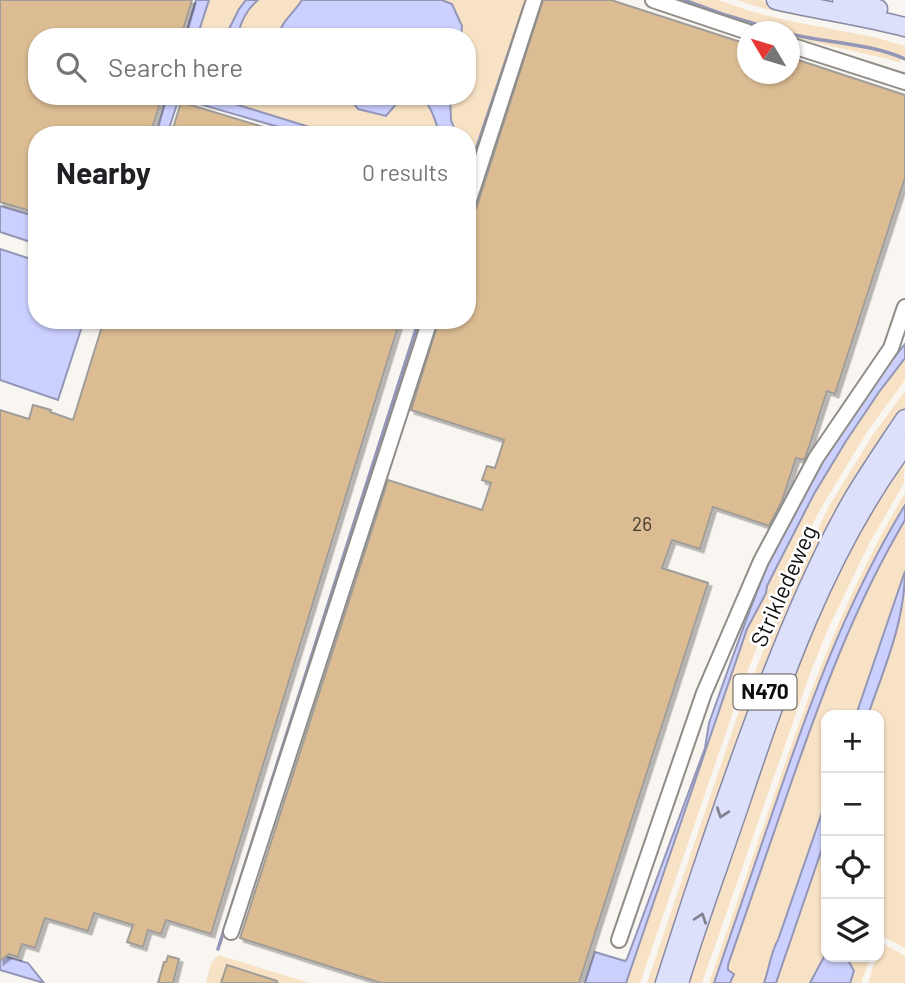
<!DOCTYPE html>
<html lang="en">
<head>
<meta charset="utf-8">
<style>
  body { margin:0; font-family:Barlow,sans-serif; background:#f2f2f2; color:#202124 }
  .controls { position:absolute; right:21px; bottom:21px; display:grid; overflow:hidden; border-radius:14px; box-shadow:0 2px 5px #0004 }
  .controls button { width:63px; height:63px; display:grid; place-items:center; padding:0; border:0; border-bottom:2px solid #e0e0e0; background:#fff; color:#202124; font:35px sans-serif }
  .compass { position:absolute; left:737px; top:21px; width:63px; height:63px; border-radius:50%; background:#fff; box-shadow:0 2px 5px #0004; rotate:308deg }
  .list { margin:0; padding:0; list-style:none }
  h2 { display:flex; justify-content:space-between; align-items:center; height:91px; margin:0; padding:0 28px; font-size:30px }
  h2 small { font-size:23px; font-weight:400; color:#757577 }
  .icon { flex:none; width:38px; height:38px; fill:none; stroke:currentColor; stroke-width:2; stroke-linecap:round; stroke-linejoin:round }
  .map { position:relative; flex:none; width:905px; height:983px; overflow:hidden }
  .search { position:absolute; background:#fff; box-shadow:0 2px 5px #0004; left:28px; top:28px; width:448px; height:77px; display:flex; align-items:center; gap:18px; box-sizing:border-box; padding:0 24px; border-radius:28px; color:#757577; font-size:26px }
  .panel { position:absolute; background:#fff; box-shadow:0 2px 5px #0004; left:28px; top:126px; width:448px; height:203px; border-radius:28px }
  .map>svg:first-child { display:block }
  .green { fill:#f8e2c5 }
  .water { fill:#cbd0ff; stroke:#9396b7; stroke-width:2 }
  .lines { fill:none; stroke-linecap:round; stroke-linejoin:round }
  .stream { stroke:#9396b7; stroke-width:3.5 }
  .building { fill:#dbbc93; stroke:#a09d99; stroke-width:2; filter:url(#shadow) }
  .minor-casing { stroke:#908d89; stroke-width:18 }
  .major-casing { stroke:#8789a5; stroke-width:21 }
  .minor { stroke:#fff; stroke-width:14 }
  .major { stroke:#dde0fa; stroke-width:18 }
  .oneway { stroke:#818290 }
  .labels { text-anchor:middle; stroke-width:5; stroke-linejoin:round; paint-order:stroke }
  .number-label { font-size:19px; fill:#433a2f }
  .shield { fill:#fff; stroke:#585756; stroke-width:2 }
  .shield-label { font-size:21px; font-weight:bold; fill:#100f0e }
  .street-label { font-size:23px; fill:#100f0e; stroke:#fff }
</style>
</head>
<body>
<div class="map">
<svg width="905" height="983" viewBox="0 0 905 983">
  <defs>
    <filter id="shadow"><feDropShadow dx="3.5" dy="3.5" stdDeviation="0" flood-color="#0004"/></filter>
  </defs>
  <rect width="100%" height="100%" fill="#f9f6f2"/>
  <g class="green">
    <polygon points="209,0 246,0 239,9 225,37 197,37"/>
    <path d="M258 0H302L301 3C291 13 281 23 278 37H237C241 22 246 10 258 0Z"/>
    <path d="M442 0H529L472 174 467 173V135H457C451 122 450 110 450 96H467V37H461L462 26 452 4Z"/>
    <polygon points="671,0 718,0 753,12 795,22 874,37 905,46 905,56 902,55 900,63 888,59 790,37 790,32 762,31"/>
    <path d="M737 0H760L830 16 905 30V38C850 21 791 20 737 0Z"/>
    <path d="M220 96H358L355 105 399 101 403 96C409 96 416 95 421 97 431 102 436 125 440 135H335L219 99Z"/>
    <path d="M905 358V380L867 432 824 503 804 539 769 616 743 683 640 983H626L747 629 766 593 767 586 773 574C811 497 852 426 905 358Z"/>
    <polygon points="905,391 905,416 658,983 647,983 737,717 778,613 829,506 872,436"/>
    <polygon points="905,451 904,483 869,544 828,629 809,676 702,983 683,983 706,915 726,872 740,834 745,801 781,699 840,559"/>
    <path d="M905 493V505L877 555 848 614 812 698 714 983H709C730 922 751 862 772 801 808 695 847 590 905 493Z"/>
    <path d="M905 520V571L856 715H826V801L778 941 772 950V960L764 983H730L734 975 728 971 727 965C748 907 768 848 789 789 821 697 855 604 905 520Z"/>
    <polygon points="905,592 905,948 880,935 879,938 879,715 868,715 895,637 901,604"/>
    <polygon points="826,837 826,953 810,983 776,983"/>
    <polygon points="884,944 905,956 905,983 868,983 876,957 879,957 879,948"/>
    <polygon points="218,955 310,983 206,983 211,963"/>
    <polygon points="848,957 871,957 861,983 850,983 854,971 847,960"/>
  </g>
  <g class="water">
    <polygon points="196,0 209,0 197,37 185,37"/>
    <path d="M246 0H258C246 10 241 22 237 37H225L239 9Z"/>
    <path d="M302 0H442L452 4 462 26 461 37H278C281 21 294 13 302 0Z"/>
    <polygon points="167,96 220,96 219,99 335,135 306,135 179,98 167,135 156,135"/>
    <polygon points="358,96 403,96 386,116 358,109 355,105"/>
    <path d="M419 96H450L451 120 457 135H440C435 122 432 104 419 96Z"/>
    <polygon points="0,206 37,217 37,244 0,232"/>
    <polygon points="0,249 37,261 37,320 84,320 58,400 0,380"/>
    <path d="M905 344V358L879 392 846 441 814 494 773 574 767 586 766 593 747 629 626 983H585L595 952 625 961 627 959 705 748 709 723C729 668 748 611 771 557 804 481 852 408 905 344Z"/>
    <path d="M905 505V520C855 604 821 697 789 789 768 848 748 907 728 965V970L734 974 730 983H714C737 916 760 849 783 782 816 686 852 592 905 505Z"/>
    <path d="M905 571C905 621 884 669 868 715H856Z"/>
    <path d="M826 801V837L776 983H764C769 969 771 951 778 940Z"/>
    <polygon points="826,953 826,957 848,957 848,960 854,971 850,983 810,983"/>
    <polygon points="0,955 28,963 44,983 0,970"/>
  </g>
  <g class="lines">
    <g class="stream">
      <polyline points="684,0 722,14 782,32"/>
      <path d="M790 34C827 43 869 43 905 59"/>
      <polyline points="475,153 524,7"/>
      <polyline points="467,176 473,160"/>
      <polyline points="218,949 419,320"/>
    </g>
  </g>
  <g class="building">
    <polygon points="0,0 192,0 181,37 37,37 37,96 162,96 150,135 37,135 37,213 0,202"/>
    <polygon points="543,0 611,0 747,44 747,74 789,74 789,57 905,95 905,178 835,394 827,391 806,456 804,460 796,458 782,501 769,526 713,507 700,549 672,540 662,568 708,583 579,983 381,983 240,938 388,480 482,510 491,483 482,480 487,466 495,468 504,440 411,410 439,320 467,320 467,229 472,214 476,209"/>
    <polygon points="181,102 280,132 280,135 171,135"/>
    <polygon points="104,320 400,320 211,934 166,920 161,934 148,930 143,947 127,942 133,925 94,913 88,931 45,918 35,948 22,944 18,957 9,954 0,961 0,410 29,419 33,405 51,410 50,412 73,420"/>
    <polygon points="168,956 179,959 173,983 158,983 164,962 166,962"/>
    <polygon points="227,965 277,981 277,983 221,983"/>
  </g>
  <g class="lines">
    <g class="minor-casing">
      <g id="minor">
        <polyline points="653,0 748,32"/>
        <polyline points="790,45 905,82"/>
        <polyline points="467,206 534,0"/>
        <polyline points="231,932 430,320"/>
        <polyline points="619,940 704,693 761,561 816,458 891,348 905,307"/>
      </g>
    </g>
    <g class="major-casing">
      <g id="major">
        <path d="M776 0C819 10 862 16 905 27"/>
        <polyline points="842,0 878,9"/>
        <path d="M665 983C697 882 731 781 769 682 793 620 819 558 853 499 869 472 887 446 905 419"/>
        <path d="M679 983C697 924 719 865 739 806 781 681 825 552 905 445"/>
      </g>
    </g>
    <use href="#minor" class="minor"/>
    <use href="#major" class="major"/>
  </g>
  <defs><path id="oneway-chevron" d="M-2-3.5L2.5 0L-2 3.5" fill="none" stroke-width="1.6" stroke-linecap="round" stroke-linejoin="round" transform="scale(1.75)"/></defs>
  <g class="oneway">
    <use href="#oneway-chevron" transform="translate(722 813) rotate(109)"/>
    <use href="#oneway-chevron" transform="translate(701 918) rotate(-71)"/>
  </g>
  <g class="labels">
    <g class="number-label">
      <text x="642" y="531">26</text>
    </g>
    <rect class="shield" x="733.5" y="674.5" width="63" height="35" rx="5"/>
    <g class="shield-label">
      <text x="765" y="699">N470</text>
    </g>
    <g class="street-label">
      <text transform="translate(784 586) rotate(-66)" y="8">Strikledeweg</text>
    </g>
  </g>
</svg>
<div class="controls">
<button>+</button>
<button>−</button>
<button><svg class="icon" aria-label="locate" viewBox="0 0 24 24"><circle cx="12" cy="12" r="6"/><path d="M12 2v4M12 18v4M2 12h4M18 12h4"/></svg></button>
<button><svg class="icon" aria-label="layers" viewBox="0 0 24 24"><path d="M12 4l9 5-9 5-9-5zM3 14l9 5 9-5"/></svg></button>
</div>
<svg class="compass" viewBox="-18 -18 36 36"><path d="M0-13l5 13h-10z" fill="#e53935"/><path d="M0 13l5-13h-10z" fill="#757577"/></svg>
<div class="search"><svg class="icon" aria-label="search" viewBox="0 0 24 24"><circle cx="10" cy="10" r="6"/><path d="M15 15l6 6"/></svg>Search here</div>
<section class="panel">
<h2>Nearby<small>0 results</small></h2>
<ul class="list">
</ul>
</section>
</div>
</body>
</html>
